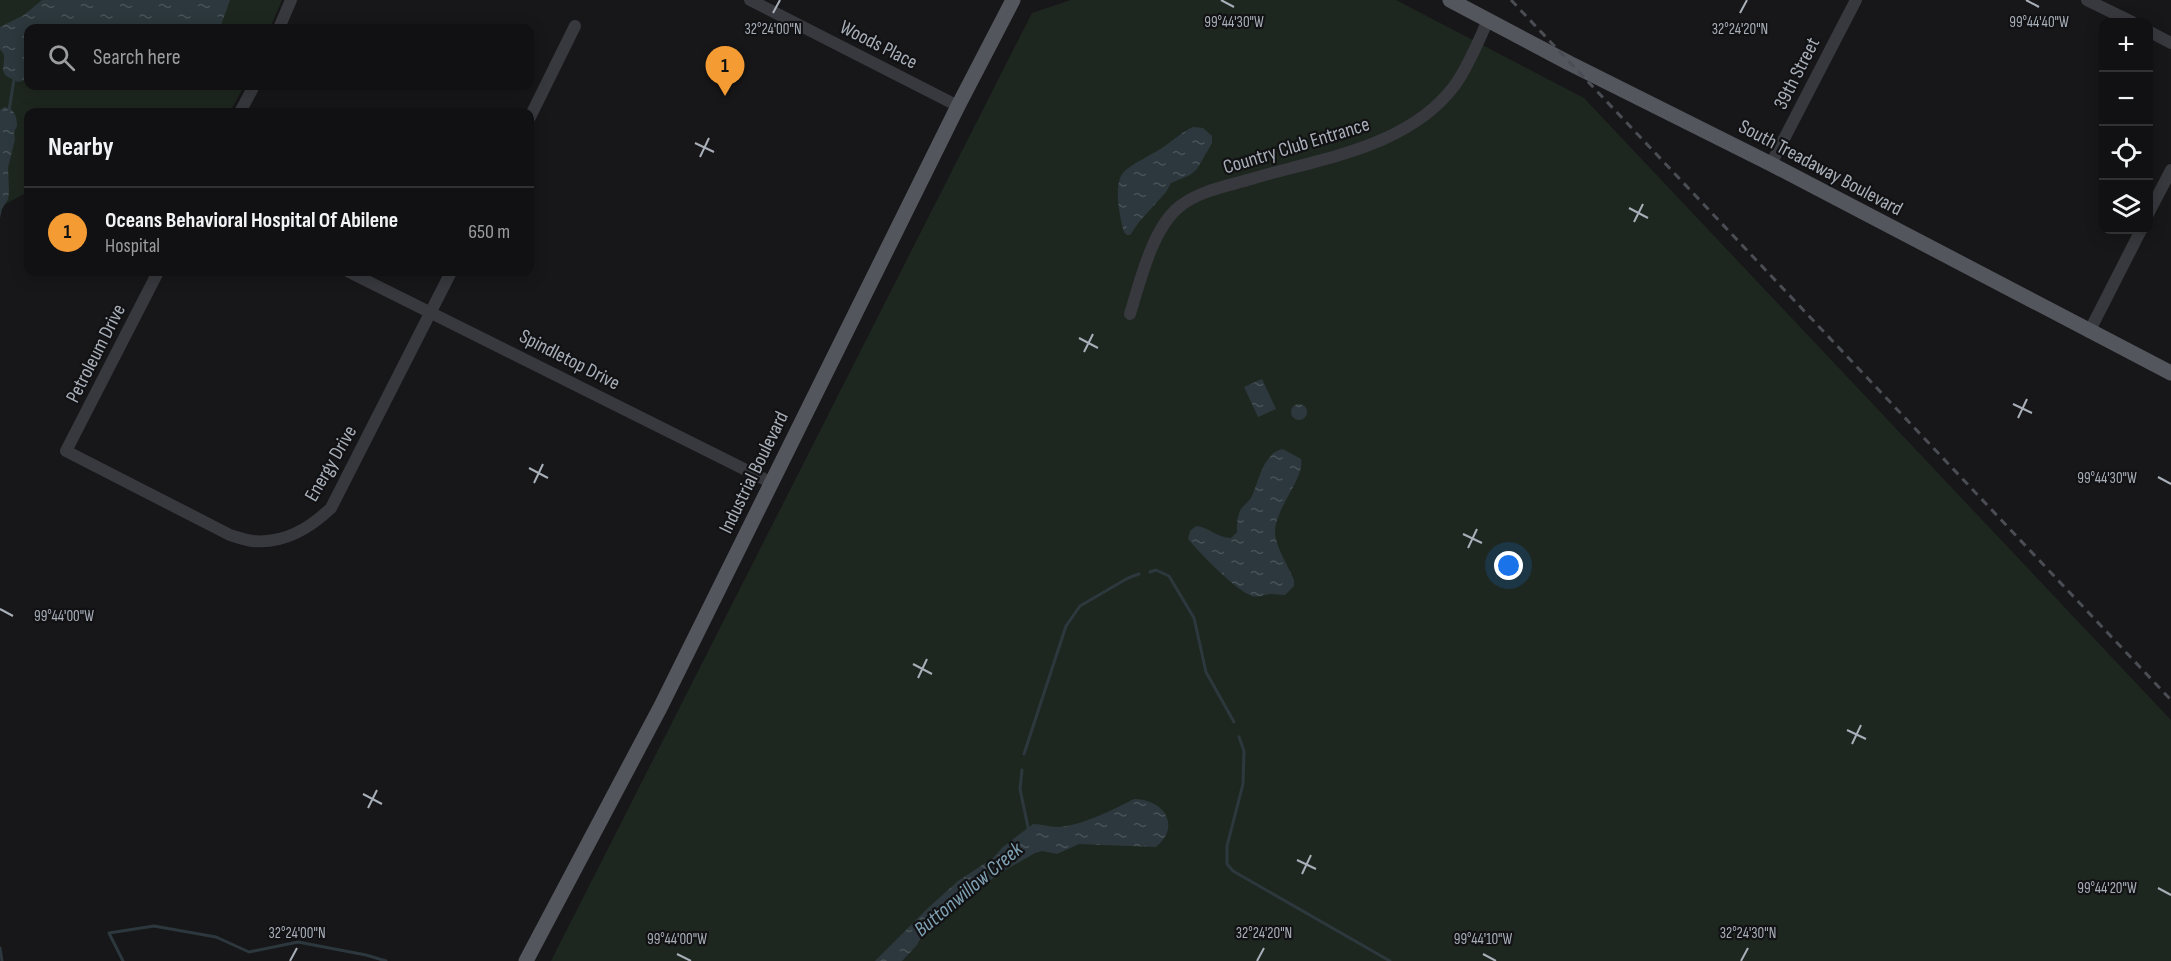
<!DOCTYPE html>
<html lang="en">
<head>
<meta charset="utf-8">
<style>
  body { margin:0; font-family:"Sofia Sans Condensed",sans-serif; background:#1e1f21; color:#f1f3f6 }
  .controls { position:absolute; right:18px; top:18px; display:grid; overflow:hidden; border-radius:12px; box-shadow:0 3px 15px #0003 }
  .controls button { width:54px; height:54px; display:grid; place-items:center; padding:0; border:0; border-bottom:2px solid #303133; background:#111113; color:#f1f3f6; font:30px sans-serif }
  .you { position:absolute; left:1509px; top:566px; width:21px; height:21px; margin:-15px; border:4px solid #fff; border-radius:50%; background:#1a73e8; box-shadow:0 0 0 9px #1a73e833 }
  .badge { display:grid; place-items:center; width:39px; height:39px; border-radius:50%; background:#f49c33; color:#111; font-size:20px; font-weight:700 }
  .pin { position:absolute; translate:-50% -50px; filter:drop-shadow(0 2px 3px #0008) }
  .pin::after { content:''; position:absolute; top:32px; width:21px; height:18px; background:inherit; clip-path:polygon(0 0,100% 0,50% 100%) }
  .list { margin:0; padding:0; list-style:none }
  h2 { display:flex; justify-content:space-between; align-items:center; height:78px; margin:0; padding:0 24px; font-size:26px }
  h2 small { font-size:20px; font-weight:400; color:#9c9da0 }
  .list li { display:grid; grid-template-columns:39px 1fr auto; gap:18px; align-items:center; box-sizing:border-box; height:90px; padding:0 24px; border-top:2px solid #303133 }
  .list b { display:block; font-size:22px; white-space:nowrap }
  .list p { margin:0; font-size:20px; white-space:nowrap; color:#9c9da0 }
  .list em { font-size:20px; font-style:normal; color:#9c9da0 }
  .icon { flex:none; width:33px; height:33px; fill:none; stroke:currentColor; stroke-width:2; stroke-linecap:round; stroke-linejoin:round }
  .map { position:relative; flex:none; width:2171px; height:961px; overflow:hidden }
  .search { position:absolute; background:#111113; box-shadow:0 3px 15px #0003; left:24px; top:24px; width:510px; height:66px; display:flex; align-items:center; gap:15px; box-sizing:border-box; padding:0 21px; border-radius:12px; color:#9c9da0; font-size:22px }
  .panel { position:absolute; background:#111113; box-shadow:0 3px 15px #0003; left:24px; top:108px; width:510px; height:168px; border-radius:12px }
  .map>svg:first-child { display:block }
  .green { fill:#1e271f }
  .water { fill:url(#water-ripples) }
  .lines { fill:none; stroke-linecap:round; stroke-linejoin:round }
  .stream { stroke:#2c383d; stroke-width:3 }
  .minor { stroke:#38393e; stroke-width:12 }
  .major { stroke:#53575d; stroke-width:15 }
  .rail { stroke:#4a4d53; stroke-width:3; stroke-dasharray:8 6; stroke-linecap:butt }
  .ticks { fill:none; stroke:#a8afb9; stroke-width:2 }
  .labels { text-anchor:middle; stroke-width:4.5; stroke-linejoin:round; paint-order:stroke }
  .street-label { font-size:20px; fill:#a8afb9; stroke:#121214 }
  .water-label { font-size:21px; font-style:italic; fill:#7fa2b4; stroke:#121214 }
  .ticks-label { font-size:15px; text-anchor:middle; fill:#a8afb9; stroke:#121214; stroke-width:4.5; stroke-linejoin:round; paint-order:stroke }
</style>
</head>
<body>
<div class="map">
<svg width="2171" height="961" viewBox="0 0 2171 961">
  <defs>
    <pattern id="water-ripples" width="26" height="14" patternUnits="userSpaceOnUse" patternTransform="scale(1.5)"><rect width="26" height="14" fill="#2c383d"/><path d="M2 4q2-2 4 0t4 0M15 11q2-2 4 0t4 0" fill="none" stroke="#485257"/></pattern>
  </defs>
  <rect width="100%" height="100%" fill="#171719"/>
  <g class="green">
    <polygon points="0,0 282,0 270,28 28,28 28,86 244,86 230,112 28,112 28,196 24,194 0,207"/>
    <polygon points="1071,0 1396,0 1584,98 2171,720 2171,961 551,961 1032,13"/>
  </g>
  <g class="water">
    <path d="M42 0H230L220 28H28V79L18 82 6 76 3 71C3 63 7 54 0 50V27L24 15Z"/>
    <path d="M4 107C14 108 17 116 17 126L14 132 15 139 8 168 9 192 8 199 2 209 0 218V110Z"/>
    <path d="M1193 127 1203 128 1212 136V143L1197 169 1190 175 1171 183 1166 192 1139 222 1130 235H1127L1124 232C1120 218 1113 185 1123 173 1128 166 1153 154 1162 148 1173 141 1180 133 1193 127Z"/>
    <polygon points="1262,379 1276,409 1258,417 1244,387"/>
    <circle cx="1299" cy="412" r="8"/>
    <path d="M1283 449 1301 459C1305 478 1275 508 1275 532 1275 546 1289 567 1294 580V586L1285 595C1281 595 1276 594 1271 594 1265 594 1259 598 1252 596 1234 589 1201 554 1188 539L1190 531 1196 526C1209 527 1217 538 1231 538L1237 532C1237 526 1237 519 1239 513 1241 507 1247 504 1251 498 1259 482 1263 452 1283 449Z"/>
    <path d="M1134 799C1163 799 1182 825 1156 847L1079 844 1057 854 1042 851 1035 853 997 875 941 920 937 926 929 930 920 939 917 945 902 961H875L928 908 958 881 993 858 1003 847 1033 824C1042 824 1049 827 1057 827 1079 827 1115 809 1134 799Z"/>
  </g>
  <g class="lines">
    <g class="stream">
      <polyline points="9,111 14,79"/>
      <polyline points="1150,572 1156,570 1169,576 1194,618 1206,672 1234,722"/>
      <polyline points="1239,737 1244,751 1243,784 1227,846 1227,864 1233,871 1390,961"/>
      <polyline points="1024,754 1066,626 1080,606 1128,578 1139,574"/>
      <polyline points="1022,770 1020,789 1029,832"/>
      <polyline points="0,948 2,961"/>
      <polyline points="123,961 109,933 154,926 216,937 249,952 298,942 366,955 386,961"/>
    </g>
    <g class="minor">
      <polyline points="750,0 958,106"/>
      <polyline points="2087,0 2132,22"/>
      <polyline points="279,28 291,0"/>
      <polyline points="2148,31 2171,43"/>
      <polyline points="240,112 254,86"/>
      <polyline points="530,117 575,26"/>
      <polyline points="1771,164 1856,0"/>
      <polyline points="2148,214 2171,170"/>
      <path d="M158 272 66 451 230 535C237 537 245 540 253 541 284 544 309 529 331 508L451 272"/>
      <polyline points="349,272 772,483"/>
      <path d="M1130 314C1140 282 1152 229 1179 207 1198 191 1228 186 1251 179 1321 158 1408 148 1455 85 1469 65 1478 42 1488 20"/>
      <polyline points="2089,332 2141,230"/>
    </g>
    <g class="major">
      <polyline points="1450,0 1569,63 1771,164 2171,373"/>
      <polyline points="526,961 661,706 958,106 1013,0"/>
    </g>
    <polyline class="rail" points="1511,0 2171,700"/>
  </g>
  <path class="ticks" d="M1221 0 1234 7M2026 0 2039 7M773 13 780 0M1740 13 1747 0M695 143 714 152M700 157 709 138M1629 208 1648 218M1634 222 1643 204M1079 338 1098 348M1084 352 1093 334M2013 404 2032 413M2018 418 2027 399M529 468 548 478M2158 477 2171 484M534 483 543 464M1463 534 1482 543M1468 548 1477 529M0 609 13 616M913 664 932 674M918 678 927 659M1847 730 1866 739M1852 744 1861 725M363 794 382 804M368 808 377 790M1297 860 1316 869M1302 874 1311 855M2158 888 2171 895M677 954 691 961M1483 954 1496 961M290 961 297 948M1257 961 1264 948M1741 961 1748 948"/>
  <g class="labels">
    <g class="street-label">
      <text transform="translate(879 44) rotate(27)" y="7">Woods Place</text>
      <text transform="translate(1796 73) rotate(-63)" y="7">39th Street</text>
      <text transform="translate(1296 145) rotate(-17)" y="7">Country Club Entrance</text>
      <text transform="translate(1821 167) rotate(28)" y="7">South Treadaway Boulevard</text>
      <text transform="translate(95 353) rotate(-63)" y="7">Petroleum Drive</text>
      <text transform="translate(570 359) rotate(27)" y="7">Spindletop Drive</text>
      <text transform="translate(330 463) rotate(-60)" y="7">Energy Drive</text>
      <text transform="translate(753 472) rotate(-64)" y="7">Industrial Boulevard</text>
    </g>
    <g class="water-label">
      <text transform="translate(968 889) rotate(-40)" y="7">Buttonwillow Creek</text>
    </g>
  </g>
  <g class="ticks-label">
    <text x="2039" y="27">99°44'40"W</text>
    <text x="1234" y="27">99°44'30"W</text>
    <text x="773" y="34">32°24'00"N</text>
    <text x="1740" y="34">32°24'20"N</text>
    <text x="2107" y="483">99°44'30"W</text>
    <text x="64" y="621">99°44'00"W</text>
    <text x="2107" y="893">99°44'20"W</text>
    <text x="297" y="938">32°24'00"N</text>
    <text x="1264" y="938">32°24'20"N</text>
    <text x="1748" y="938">32°24'30"N</text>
    <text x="677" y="944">99°44'00"W</text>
    <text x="1483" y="944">99°44'10"W</text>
  </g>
</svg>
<div class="controls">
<button>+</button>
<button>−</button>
<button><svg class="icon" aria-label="locate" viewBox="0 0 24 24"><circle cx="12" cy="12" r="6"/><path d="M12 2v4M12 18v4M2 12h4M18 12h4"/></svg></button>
<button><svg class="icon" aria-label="layers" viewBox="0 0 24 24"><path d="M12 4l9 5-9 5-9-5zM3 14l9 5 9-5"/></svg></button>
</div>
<div class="you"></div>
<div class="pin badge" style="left:725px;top:96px">1</div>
<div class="search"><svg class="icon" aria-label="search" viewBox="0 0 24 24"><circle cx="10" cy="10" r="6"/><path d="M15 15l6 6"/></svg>Search here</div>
<section class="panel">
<h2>Nearby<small></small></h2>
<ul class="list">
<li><span class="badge">1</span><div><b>Oceans Behavioral Hospital Of Abilene</b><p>Hospital</p></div><em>650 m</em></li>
</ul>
</section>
</div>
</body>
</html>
